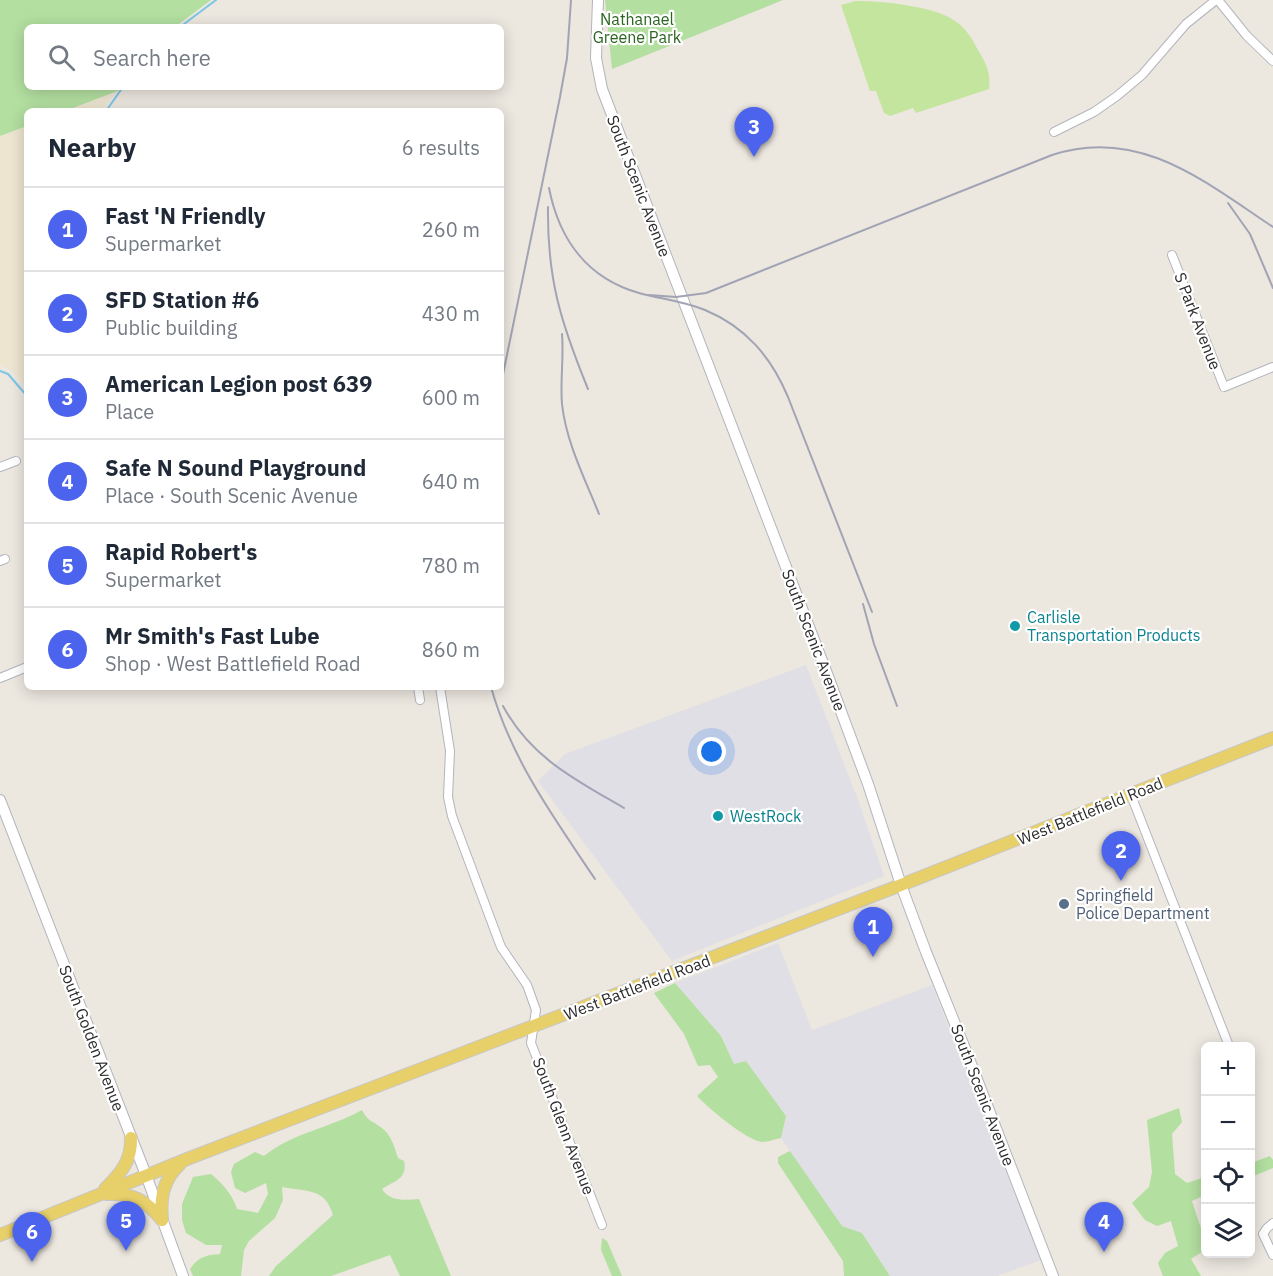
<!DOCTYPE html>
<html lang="en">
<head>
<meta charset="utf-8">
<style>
  body { margin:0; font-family:"IBM Plex Sans",sans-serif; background:#f2f2f3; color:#1f2937 }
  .controls { position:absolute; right:18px; bottom:18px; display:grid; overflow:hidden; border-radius:9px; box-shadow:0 3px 15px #0003 }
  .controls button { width:54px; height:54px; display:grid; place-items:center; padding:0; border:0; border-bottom:2px solid #e0e1e3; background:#fff; color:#1f2937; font:30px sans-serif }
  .you { position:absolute; left:712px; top:752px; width:21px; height:21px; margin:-15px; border:4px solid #fff; border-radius:50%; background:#1a73e8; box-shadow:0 0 0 9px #1a73e833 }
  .badge { display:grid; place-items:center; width:39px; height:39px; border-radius:50%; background:#4c63ed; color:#fff; font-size:20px; font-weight:700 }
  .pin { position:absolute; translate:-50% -50px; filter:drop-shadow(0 2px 3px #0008) }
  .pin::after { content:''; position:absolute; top:32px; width:21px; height:18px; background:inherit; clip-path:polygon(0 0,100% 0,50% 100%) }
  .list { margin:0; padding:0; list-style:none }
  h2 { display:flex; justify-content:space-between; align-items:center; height:78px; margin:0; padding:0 24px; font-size:26px }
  h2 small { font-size:20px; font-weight:400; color:#747a83 }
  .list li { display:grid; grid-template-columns:39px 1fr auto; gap:18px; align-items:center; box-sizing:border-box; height:84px; padding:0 24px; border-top:2px solid #e0e1e3 }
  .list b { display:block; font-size:22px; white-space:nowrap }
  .list p { margin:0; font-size:20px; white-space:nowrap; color:#747a83 }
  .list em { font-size:20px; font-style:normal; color:#747a83 }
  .icon { flex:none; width:33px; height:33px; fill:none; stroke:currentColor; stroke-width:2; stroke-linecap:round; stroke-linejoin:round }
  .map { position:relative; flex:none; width:1273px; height:1276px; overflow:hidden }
  .search { position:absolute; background:#fff; box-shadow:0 3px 15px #0003; left:24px; top:24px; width:480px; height:66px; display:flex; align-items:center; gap:15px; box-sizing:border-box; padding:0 21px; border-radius:9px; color:#747a83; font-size:22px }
  .panel { position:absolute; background:#fff; box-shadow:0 3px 15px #0003; left:24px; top:108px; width:480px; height:582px; border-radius:9px }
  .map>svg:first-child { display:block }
  .industrial { fill:#e1dfe6 }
  .education { fill:#ede5d0 }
  .green { fill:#b3dfa0 }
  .pitch { fill:#c3e59d }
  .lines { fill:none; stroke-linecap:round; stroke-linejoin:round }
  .stream { stroke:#7bc5e6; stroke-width:2 }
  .minor-casing { stroke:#b3b5be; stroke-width:10 }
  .tertiary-casing { stroke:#b3b5be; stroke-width:12 }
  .secondary-casing { stroke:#b3b5be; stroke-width:12 }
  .primary-casing { stroke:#c8c8c8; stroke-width:14 }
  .minor { stroke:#fff; stroke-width:8 }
  .tertiary { stroke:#fff; stroke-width:10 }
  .secondary { stroke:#fff; stroke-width:10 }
  .primary { stroke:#e7cf6a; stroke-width:12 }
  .rail { stroke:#a2a4b5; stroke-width:2 }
  .culture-dot { fill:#0f9aa8; stroke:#fff; stroke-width:2 }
  .service-dot { fill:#5c6f8a; stroke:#fff; stroke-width:2 }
  .labels { text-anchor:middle; stroke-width:4.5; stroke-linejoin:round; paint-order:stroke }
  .park-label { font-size:16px; fill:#2b6520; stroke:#fff }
  .street-label { font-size:16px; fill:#2c2c2c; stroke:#fff }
  .culture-label { font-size:16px; fill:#0d838f; stroke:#fff; text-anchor:start }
  .service-label { font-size:16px; fill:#4e5e75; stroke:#fff; text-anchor:start }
</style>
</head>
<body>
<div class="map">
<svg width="1273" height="1276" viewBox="0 0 1273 1276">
  <rect width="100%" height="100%" fill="#ece7df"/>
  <g class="industrial">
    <polygon points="806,665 860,805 884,876 672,961 538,781 565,754"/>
    <polygon points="778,943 812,1030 932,985 1041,1260 997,1276 890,1276 862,1233 842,1226 781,1138 786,1116 746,1061 734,1064 721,1036 675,983"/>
  </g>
  <g class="education">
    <polygon points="112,93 102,111 65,111"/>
    <polygon points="27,126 27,387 12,371 0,365 0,136"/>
  </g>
  <g class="green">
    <polygon points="0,0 211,0 175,27 27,27 27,87 128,87 65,111 27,111 27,126 0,136"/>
    <polygon points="605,0 783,0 612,69"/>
    <path d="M675 983 721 1036 734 1064 746 1061 786 1116 781 1138C775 1139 768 1142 762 1142 746 1140 708 1108 697 1096L718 1077 710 1065 698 1066 684 1034 654 993Z"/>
    <polygon points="1179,1108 1182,1122 1172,1134 1175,1174 1187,1183 1205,1177 1205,1195 1192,1201 1205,1241 1205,1250 1191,1259 1201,1276 1163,1276 1158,1263 1165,1253 1178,1246 1171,1221 1157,1226 1145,1220 1132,1203 1149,1187 1152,1172 1147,1120"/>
    <path d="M362 1110C368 1121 369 1119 379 1126 391 1133 394 1146 398 1158L404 1161C408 1179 394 1181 382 1189 390 1202 406 1200 419 1199L451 1276H400L390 1255 331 1276H269L276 1266 333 1215C325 1187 306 1192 282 1187L283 1200 275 1218 249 1241 244 1250 241 1276H193L190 1269C198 1257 206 1255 220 1254L222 1245H206L186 1233 182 1220V1204L193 1177 211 1174C223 1184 232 1194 237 1209L258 1213 268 1194 266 1183 245 1193 235 1188 231 1172 234 1164 255 1152 264 1156C292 1133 330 1128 362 1110Z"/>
    <polygon points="790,1151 842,1226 862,1233 890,1276 844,1276 843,1261 778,1163 778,1157"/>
    <polygon points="1270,1156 1273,1160 1273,1168 1251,1177 1251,1163"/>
    <polygon points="602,1238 607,1241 622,1276 612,1276 601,1250"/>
  </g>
  <path class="pitch" d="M856 1C881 1 935 6 955 21 966 28 972 39 978 50 986 63 991 73 989 89L916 113 913 108 890 116 884 113 876 91H870L841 5Z"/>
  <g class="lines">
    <g class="stream">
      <polyline points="180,27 216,0"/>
      <polyline points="106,111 123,87"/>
      <polyline points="0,371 8,374 27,396"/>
    </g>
    <g class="minor-casing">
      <g id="minor">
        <polyline points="1218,0 1247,36 1273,61"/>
        <polyline points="1054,132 1094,112 1117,96 1142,75 1186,24 1216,0"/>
        <polyline points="1172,255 1224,387 1273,367"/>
        <polyline points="0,467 16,461"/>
        <polyline points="0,561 5,559"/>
        <polyline points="0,678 27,667"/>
        <polyline points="418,687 420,700"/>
        <polyline points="440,687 450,751 448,797 452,816 501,947 527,985 536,1010 531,1043 602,1225"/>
        <polyline points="1131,795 1229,1046"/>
        <polyline points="1273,1223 1267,1228 1263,1234 1273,1255"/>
      </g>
    </g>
    <g class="tertiary-casing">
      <polyline id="tertiary" points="0,800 146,1175 183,1276"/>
    </g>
    <g class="secondary-casing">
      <polyline id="secondary" points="598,0 596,58 602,89 826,671 868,784 901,885 926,952 968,1056 1053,1276"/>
    </g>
    <g class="primary-casing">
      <g id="primary">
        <path d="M105 1189C120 1174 132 1161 131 1138"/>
        <path d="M107 1194C132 1193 146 1200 162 1220"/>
        <path d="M162 1220C160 1197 163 1180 180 1164"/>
        <polyline points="0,1235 187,1159 901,885 1273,738"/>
      </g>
    </g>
    <use href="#minor" class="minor"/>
    <use href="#tertiary" class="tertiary"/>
    <use href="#secondary" class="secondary"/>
    <use href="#primary" class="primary"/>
    <g class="rail">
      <path d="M549 188C559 239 587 278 639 293 661 299 684 301 705 310 746 327 771 357 788 397L872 612"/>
      <polyline points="1228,203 1250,234 1273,288"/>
      <path d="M548 207C547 279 561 323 588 389"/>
      <path d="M649 295 676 297 706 293 1052 155C1139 126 1205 182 1273 227"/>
      <path d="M562 334C564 357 560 381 562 404 566 442 585 479 599 514"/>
      <polyline points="501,384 560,97 567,58 571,0"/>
      <polyline points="863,604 874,644 897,706"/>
      <path d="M491 687C511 759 554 818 595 879"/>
      <path d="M503 706C531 758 576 780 624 808"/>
    </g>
  </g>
  <g class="culture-dot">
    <circle cx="1015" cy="626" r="6"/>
    <circle cx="718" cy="816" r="6"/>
  </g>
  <circle class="service-dot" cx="1064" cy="904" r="6"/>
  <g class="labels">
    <g class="park-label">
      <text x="637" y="25">Nathanael<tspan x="637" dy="18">Greene Park</tspan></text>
    </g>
    <g class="street-label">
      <text transform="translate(639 186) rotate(69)" y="6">South Scenic Avenue</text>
      <text transform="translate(1198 321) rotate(69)" y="6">S Park Avenue</text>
      <text transform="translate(814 640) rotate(69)" y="6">South Scenic Avenue</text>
      <text transform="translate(1090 811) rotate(-22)" y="6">West Battlefield Road</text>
      <text transform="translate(637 987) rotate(-21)" y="6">West Battlefield Road</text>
      <text transform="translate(92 1038) rotate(69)" y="6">South Golden Avenue</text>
      <text transform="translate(983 1095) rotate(69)" y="6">South Scenic Avenue</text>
      <text transform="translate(564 1126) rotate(69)" y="6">South Glenn Avenue</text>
    </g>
    <g class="culture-label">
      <text x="1027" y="623">Carlisle<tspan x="1027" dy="18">Transportation Products</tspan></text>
      <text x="730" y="822">WestRock</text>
    </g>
    <g class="service-label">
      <text x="1076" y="901">Springfield<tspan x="1076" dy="18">Police Department</tspan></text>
    </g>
  </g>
</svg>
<div class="controls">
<button>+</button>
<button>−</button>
<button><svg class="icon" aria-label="locate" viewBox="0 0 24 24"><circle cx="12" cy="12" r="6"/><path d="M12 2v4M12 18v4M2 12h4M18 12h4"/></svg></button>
<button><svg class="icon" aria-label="layers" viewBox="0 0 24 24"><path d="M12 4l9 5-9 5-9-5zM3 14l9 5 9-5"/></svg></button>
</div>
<div class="you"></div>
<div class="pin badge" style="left:873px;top:957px">1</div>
<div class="pin badge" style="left:1121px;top:881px">2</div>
<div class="pin badge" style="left:754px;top:157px">3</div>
<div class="pin badge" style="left:1104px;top:1252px">4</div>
<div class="pin badge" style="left:126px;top:1251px">5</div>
<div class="pin badge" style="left:32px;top:1262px">6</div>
<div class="search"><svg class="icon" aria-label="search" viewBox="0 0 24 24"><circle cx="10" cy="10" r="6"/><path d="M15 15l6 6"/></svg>Search here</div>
<section class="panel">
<h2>Nearby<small>6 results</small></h2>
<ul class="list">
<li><span class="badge">1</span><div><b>Fast 'N Friendly</b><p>Supermarket</p></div><em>260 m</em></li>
<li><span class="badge">2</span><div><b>SFD Station #6</b><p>Public building</p></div><em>430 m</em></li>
<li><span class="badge">3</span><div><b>American Legion post 639</b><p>Place</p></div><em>600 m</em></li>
<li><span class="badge">4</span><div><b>Safe N Sound Playground</b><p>Place · South Scenic Avenue</p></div><em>640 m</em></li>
<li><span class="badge">5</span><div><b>Rapid Robert's</b><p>Supermarket</p></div><em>780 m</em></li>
<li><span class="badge">6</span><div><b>Mr Smith's Fast Lube</b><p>Shop · West Battlefield Road</p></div><em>860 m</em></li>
</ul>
</section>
</div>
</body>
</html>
